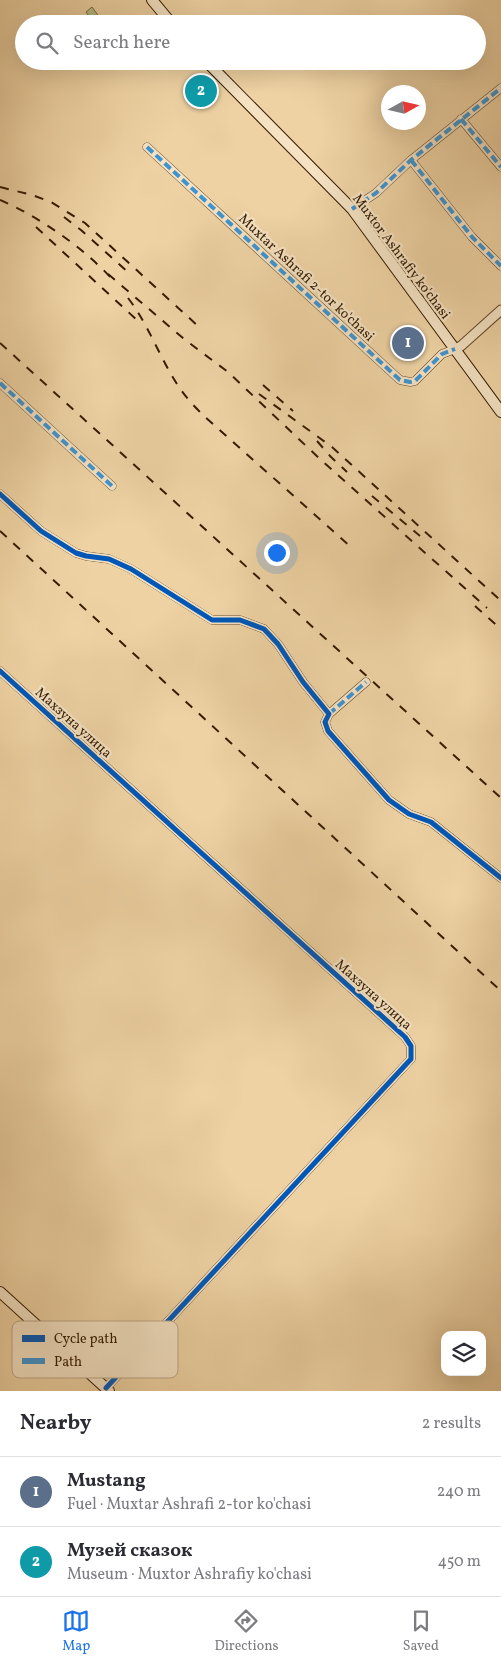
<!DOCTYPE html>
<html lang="en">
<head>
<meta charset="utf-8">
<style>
  body { margin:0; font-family:Vollkorn,serif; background:#f7f7f7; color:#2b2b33 }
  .controls { position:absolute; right:15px; bottom:15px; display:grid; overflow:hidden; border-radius:10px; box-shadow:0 5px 20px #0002 }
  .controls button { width:45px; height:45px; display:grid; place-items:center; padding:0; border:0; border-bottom:1px solid #e1e1e2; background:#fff; color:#2b2b33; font:25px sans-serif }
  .compass { position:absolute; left:381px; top:85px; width:45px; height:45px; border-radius:50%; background:#fff; box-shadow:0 5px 20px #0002; rotate:82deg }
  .you { position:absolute; left:276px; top:552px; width:18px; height:18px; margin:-12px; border:4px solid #fff; border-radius:50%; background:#1a73e8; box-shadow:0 0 0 8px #1a73e833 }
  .badge { display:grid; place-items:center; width:32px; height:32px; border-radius:50%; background:#1a73e8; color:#fff; font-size:16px; font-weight:700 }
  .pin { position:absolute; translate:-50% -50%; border:2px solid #fff; box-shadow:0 1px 5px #0006 }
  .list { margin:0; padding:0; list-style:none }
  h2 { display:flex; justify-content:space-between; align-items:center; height:65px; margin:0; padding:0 20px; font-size:21px }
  h2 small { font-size:16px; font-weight:400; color:#7c7c81 }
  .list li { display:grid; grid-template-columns:32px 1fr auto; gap:15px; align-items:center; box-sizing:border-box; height:70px; padding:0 20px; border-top:1px solid #e1e1e2 }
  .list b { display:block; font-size:19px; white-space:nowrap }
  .list p { margin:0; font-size:16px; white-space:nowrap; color:#7c7c81 }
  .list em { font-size:16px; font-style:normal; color:#7c7c81 }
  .icon { flex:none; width:28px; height:28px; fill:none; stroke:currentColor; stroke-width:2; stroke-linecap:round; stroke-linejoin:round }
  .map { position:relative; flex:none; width:501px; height:1391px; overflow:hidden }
  .search { position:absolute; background:#fff; box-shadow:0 5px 20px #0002; left:15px; right:15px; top:15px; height:55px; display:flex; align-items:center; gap:12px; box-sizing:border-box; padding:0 18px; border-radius:28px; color:#7c7c81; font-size:19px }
  .sheet { height:205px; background:#fff }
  nav { display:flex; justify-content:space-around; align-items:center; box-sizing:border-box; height:70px; border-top:1px solid #e1e1e2; background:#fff; font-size:14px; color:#7c7c81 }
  nav a { display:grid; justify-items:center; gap:2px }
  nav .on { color:#1a73e8 }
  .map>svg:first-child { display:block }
  .pitch { fill:#b8bc86; stroke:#766c43 }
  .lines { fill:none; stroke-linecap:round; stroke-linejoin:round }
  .minor-casing { stroke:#634929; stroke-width:9 }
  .tertiary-casing { stroke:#634929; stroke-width:11 }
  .secondary-casing { stroke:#351b00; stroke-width:12 }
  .minor { stroke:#f4e2c3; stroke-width:8 }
  .tertiary { stroke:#f4e2c3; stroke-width:9 }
  .secondary { stroke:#f4e2c3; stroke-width:10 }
  .rail { stroke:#351b00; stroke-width:2; stroke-dasharray:9 9; stroke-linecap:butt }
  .quiet { stroke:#3e94d0; stroke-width:4; stroke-dasharray:8 4; stroke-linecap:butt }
  .cycleway-casing { stroke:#f4e2c3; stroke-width:8 }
  .cycleway { stroke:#0057b8; stroke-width:5 }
  .labels { text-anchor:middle; stroke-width:4.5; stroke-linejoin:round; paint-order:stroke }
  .street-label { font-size:14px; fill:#351b00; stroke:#f4e2c3 }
  .key { fill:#f4e2c3; stroke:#bba688; stroke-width:1 }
  .key-label { font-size:14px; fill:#351b00 }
</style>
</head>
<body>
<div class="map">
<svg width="501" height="1391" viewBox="0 0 501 1391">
  <rect width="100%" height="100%" fill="#eed2a3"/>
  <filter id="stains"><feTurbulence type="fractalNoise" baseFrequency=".004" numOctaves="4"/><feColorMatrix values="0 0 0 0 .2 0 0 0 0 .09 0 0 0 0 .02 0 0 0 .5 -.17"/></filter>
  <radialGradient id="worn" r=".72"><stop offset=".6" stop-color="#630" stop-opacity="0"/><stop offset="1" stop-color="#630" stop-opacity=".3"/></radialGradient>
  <polygon class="pitch" points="92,7 103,22 101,24 95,24 86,12"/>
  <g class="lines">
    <g class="minor-casing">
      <g id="minor">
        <polyline points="461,119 501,167"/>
        <polyline points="147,147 400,380 410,382 415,381 442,354 455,349"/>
        <polyline points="411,160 472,237 501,266"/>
        <polyline points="352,209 376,193 411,160 501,88"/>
        <polyline points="0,383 112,486"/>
        <polyline points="0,494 41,531 76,553 86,556 109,559 131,569 212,620 240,620 264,629 278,644 303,682 329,714 325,722 328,731 389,800 409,814 431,822 501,878"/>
        <polyline points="0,671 405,1037 411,1046 411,1059 106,1388"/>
        <polyline points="329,714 366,682"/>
      </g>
    </g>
    <g class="tertiary-casing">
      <polyline id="tertiary" points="455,349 461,346 501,310"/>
    </g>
    <g class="secondary-casing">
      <g id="secondary">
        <polyline points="152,0 172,24"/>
        <polyline points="206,61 352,209 501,412"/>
        <polyline points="0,1292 109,1391"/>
      </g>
    </g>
    <use href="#minor" class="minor"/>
    <use href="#tertiary" class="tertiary"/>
    <use href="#secondary" class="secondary"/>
    <g class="rail">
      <polyline points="0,187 32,195 51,202 85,223 198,326"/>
      <path d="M0 200C38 216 84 248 112 279"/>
      <polyline points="64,217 81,230 130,274"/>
      <polyline points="36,227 138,321"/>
      <polyline points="108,274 184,339 228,372 321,460 487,608"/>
      <path d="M128 298C152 329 163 369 188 399 193 405 199 411 204 416L352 548"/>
      <polyline points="0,343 501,798"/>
      <polyline points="263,385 293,411"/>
      <polyline points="259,394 332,447 500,600"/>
      <polyline points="317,441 331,457 347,472"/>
      <polyline points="372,496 420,536"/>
      <polyline points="0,531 501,991"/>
      <polyline points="475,606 501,629"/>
    </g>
    <g class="quiet">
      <polyline points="461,119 501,167"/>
      <polyline points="147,147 400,380 410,382 415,381 442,354 455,349"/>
      <polyline points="411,160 472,237 501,266"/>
      <polyline points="352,209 376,193 411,160 501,88"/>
      <polyline points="0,383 112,486"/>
      <polyline points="329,714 366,682"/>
    </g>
    <g class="cycleway-casing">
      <g id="cycleway">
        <polyline points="0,494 41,531 76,553 86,556 109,559 131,569 212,620 240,620 264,629 278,644 303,682 329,714 325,722 328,731 389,800 409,814 431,822 501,878"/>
        <polyline points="0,671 405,1037 411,1046 411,1059 106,1388"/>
      </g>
    </g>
    <use href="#cycleway" class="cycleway"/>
  </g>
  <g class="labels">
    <g class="street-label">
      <text transform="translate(402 256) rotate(53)" y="5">Muxtor Ashrafiy ko'chasi</text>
      <text transform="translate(307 277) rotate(43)" y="5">Muxtar Ashrafi 2-tor ko'chasi</text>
      <text transform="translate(74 722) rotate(42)" y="5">Махзуна улица</text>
      <text transform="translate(374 994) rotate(42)" y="5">Махзуна улица</text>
    </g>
  </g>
  <rect x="12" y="1321" width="166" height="57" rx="8" class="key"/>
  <rect x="22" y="1335" width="23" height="7" fill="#0057b8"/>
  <rect x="22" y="1358" width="23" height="6" fill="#3e94d0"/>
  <g class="key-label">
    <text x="54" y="1343">Cycle path</text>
    <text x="54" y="1366">Path</text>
  </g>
  <rect width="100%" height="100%" filter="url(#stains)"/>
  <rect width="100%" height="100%" fill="url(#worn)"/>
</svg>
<div class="controls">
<button><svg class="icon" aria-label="layers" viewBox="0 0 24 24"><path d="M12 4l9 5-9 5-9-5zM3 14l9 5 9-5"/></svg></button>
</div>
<svg class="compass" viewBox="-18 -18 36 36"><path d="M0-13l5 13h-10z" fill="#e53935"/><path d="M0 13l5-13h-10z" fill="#7c7c81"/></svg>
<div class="you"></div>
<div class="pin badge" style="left:408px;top:343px;background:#5c6f8a">1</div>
<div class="pin badge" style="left:201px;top:91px;background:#0f9aa8">2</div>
<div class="search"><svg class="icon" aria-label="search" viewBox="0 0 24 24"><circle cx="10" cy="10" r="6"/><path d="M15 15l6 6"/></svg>Search here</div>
</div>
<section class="sheet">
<h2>Nearby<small>2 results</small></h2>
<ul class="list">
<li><span class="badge" style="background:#5c6f8a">1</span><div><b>Mustang</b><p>Fuel · Muxtar Ashrafi 2-tor ko'chasi</p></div><em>240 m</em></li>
<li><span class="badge" style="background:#0f9aa8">2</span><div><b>Музей сказок</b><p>Museum · Muxtor Ashrafiy ko'chasi</p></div><em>450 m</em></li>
</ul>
</section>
<nav>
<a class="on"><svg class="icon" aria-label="map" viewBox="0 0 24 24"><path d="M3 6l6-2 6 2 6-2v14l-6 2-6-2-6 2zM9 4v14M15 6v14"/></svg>Map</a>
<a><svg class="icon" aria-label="directions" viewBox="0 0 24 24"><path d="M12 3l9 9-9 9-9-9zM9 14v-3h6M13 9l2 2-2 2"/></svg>Directions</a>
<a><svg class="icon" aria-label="saved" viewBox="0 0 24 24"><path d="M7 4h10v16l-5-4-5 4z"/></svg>Saved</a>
</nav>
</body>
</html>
